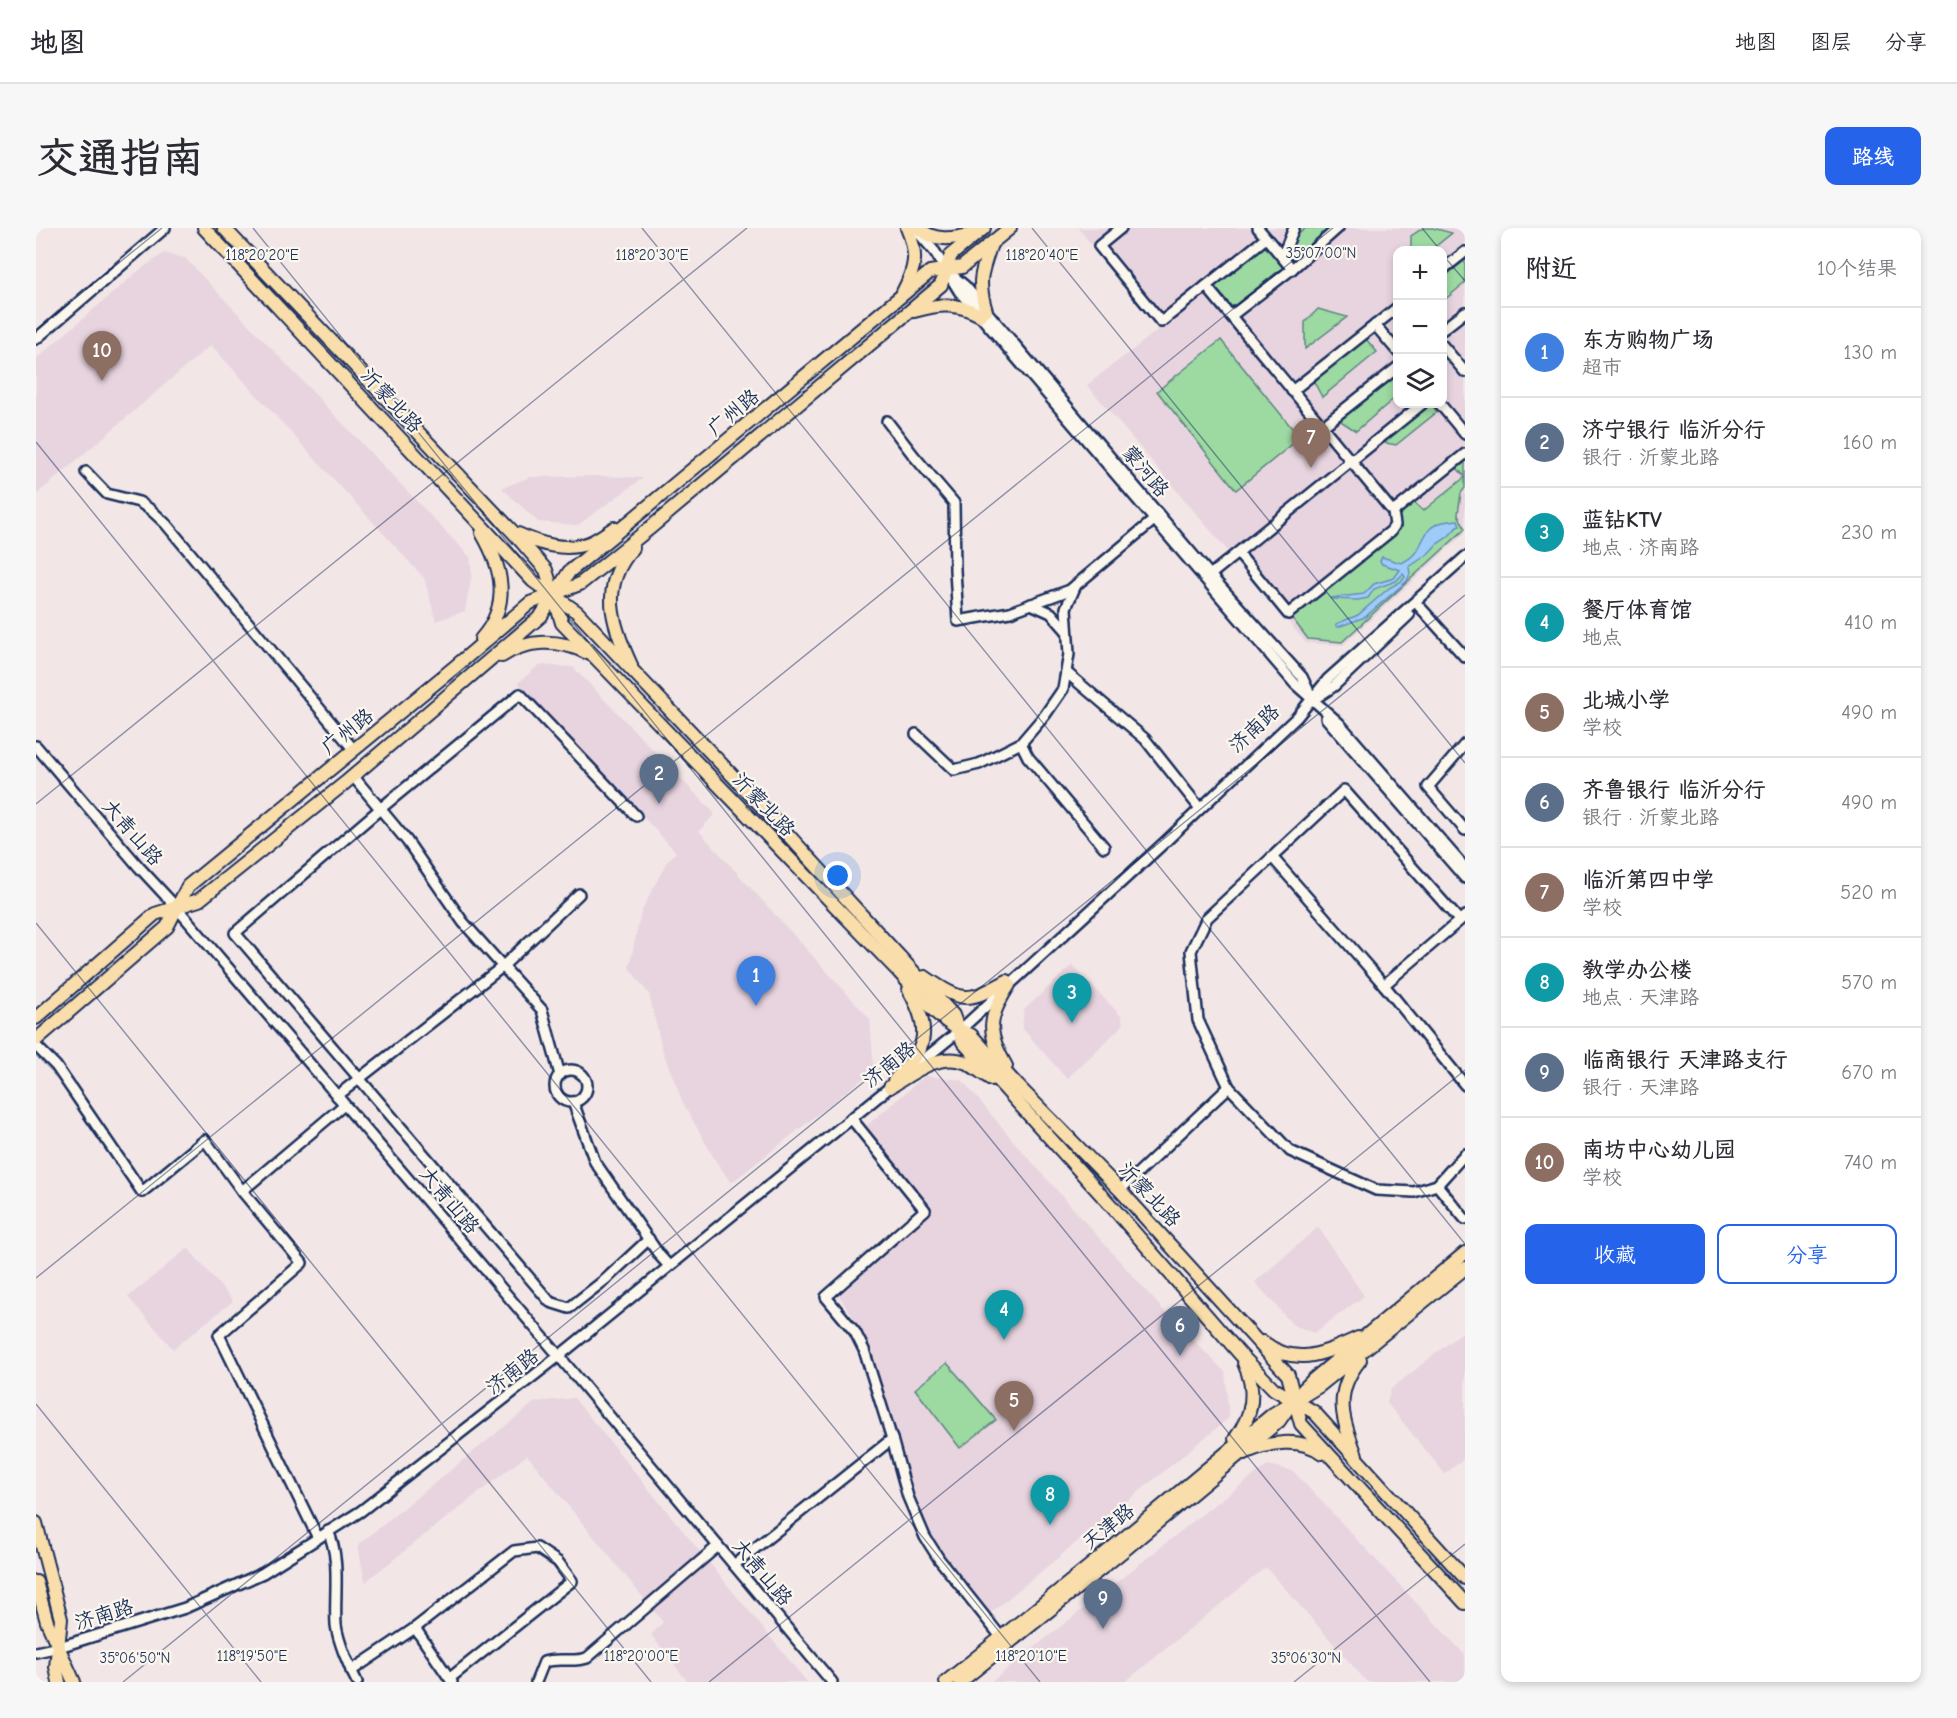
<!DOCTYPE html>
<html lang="zh">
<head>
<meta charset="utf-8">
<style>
  body { margin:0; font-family:"Comic Neue","LXGW WenKai TC",sans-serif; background:#f7f7f7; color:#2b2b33 }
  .controls { position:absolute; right:18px; top:18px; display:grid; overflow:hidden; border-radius:12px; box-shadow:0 3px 9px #0003 }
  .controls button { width:54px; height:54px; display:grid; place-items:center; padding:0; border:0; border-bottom:2px solid #e1e1e2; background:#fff; color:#2b2b33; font:30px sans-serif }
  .you { position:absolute; left:802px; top:648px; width:21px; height:21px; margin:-15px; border:4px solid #fff; border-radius:50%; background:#1a73e8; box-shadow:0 0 0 9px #1a73e833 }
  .badge { display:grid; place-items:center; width:39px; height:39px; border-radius:50%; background:#2563eb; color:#fff; font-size:20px; font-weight:700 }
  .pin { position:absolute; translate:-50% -50px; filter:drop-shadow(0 2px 3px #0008) }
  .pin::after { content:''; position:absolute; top:32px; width:21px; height:18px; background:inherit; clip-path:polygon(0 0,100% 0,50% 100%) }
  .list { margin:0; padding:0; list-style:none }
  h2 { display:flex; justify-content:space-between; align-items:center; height:78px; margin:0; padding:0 24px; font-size:26px }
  h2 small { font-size:20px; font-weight:400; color:#7c7c81 }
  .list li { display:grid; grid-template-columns:39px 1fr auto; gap:18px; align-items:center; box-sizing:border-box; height:90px; padding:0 24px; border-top:2px solid #e1e1e2 }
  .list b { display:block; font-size:22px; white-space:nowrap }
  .list p { margin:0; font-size:20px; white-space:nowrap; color:#7c7c81 }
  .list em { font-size:20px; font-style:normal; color:#7c7c81 }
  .actions { display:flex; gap:12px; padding:18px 24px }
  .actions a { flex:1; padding:14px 0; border:2px solid #2563eb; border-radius:12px; text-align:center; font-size:21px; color:#2563eb }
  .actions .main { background:#2563eb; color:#fff }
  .icon { flex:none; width:33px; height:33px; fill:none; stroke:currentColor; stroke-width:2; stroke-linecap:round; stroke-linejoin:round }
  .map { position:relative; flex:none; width:1429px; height:1454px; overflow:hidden; border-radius:12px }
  header { display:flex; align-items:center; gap:36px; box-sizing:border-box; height:84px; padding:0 30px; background:#fff; border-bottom:2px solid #e1e1e2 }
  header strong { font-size:28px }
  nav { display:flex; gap:33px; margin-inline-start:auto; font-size:21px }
  .intro { display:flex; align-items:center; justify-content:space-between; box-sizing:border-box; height:144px; padding:0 36px }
  h1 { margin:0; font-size:42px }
  .button { padding:15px 27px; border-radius:12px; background:#2563eb; color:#fff; font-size:21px; font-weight:700 }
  main { display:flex; gap:36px; padding:0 36px }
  aside { flex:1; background:#fff; border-radius:12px; box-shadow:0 3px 9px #0003 }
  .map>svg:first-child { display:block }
  .built { fill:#e7d4df; fill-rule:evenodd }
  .green { fill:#9cdaa2; stroke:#5c8480; stroke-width:1.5 }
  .water { fill:#9dccf9; stroke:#698dbb; stroke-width:1.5 }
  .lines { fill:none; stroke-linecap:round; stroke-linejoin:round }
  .minor-casing { stroke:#1b2f5e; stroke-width:14 }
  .major-casing { stroke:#1b2f5e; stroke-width:16 }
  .minor { stroke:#fbf7ec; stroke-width:9 }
  .major { stroke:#f9deab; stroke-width:12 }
  .ticks { fill:none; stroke:#1b2f5e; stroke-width:1.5; stroke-opacity:0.45 }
  .labels { text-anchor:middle; stroke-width:4.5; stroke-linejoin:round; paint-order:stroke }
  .street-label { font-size:20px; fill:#1b2f5e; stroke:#fbf7ec }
  .ticks-label { font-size:15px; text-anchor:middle; fill:#1b2f5e; stroke:#fbf7ec; stroke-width:4.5; stroke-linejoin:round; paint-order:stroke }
</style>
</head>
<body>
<header>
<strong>地图</strong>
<nav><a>地图</a><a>图层</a><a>分享</a></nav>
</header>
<div class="intro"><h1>交通指南</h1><a class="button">路线</a></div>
<main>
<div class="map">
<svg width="1429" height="1454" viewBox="0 0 1429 1454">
  <rect width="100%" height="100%" fill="#f2e7e6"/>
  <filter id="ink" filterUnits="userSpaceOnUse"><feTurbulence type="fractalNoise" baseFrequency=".0167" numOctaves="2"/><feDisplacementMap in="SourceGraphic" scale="12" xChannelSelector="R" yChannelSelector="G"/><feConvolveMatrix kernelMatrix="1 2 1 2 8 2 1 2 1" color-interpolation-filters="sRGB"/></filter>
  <g filter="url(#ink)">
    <g class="built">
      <path d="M1042 0H1429V305L1307 417 1270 415 1051 157 1123 101ZM1362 22H1406V176H1362Z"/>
      <polygon points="128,25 149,30 434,329 436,346 429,383 400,393 388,350 175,117 0,267 0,131 101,44"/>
      <polygon points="567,248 607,250 542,297 502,294 466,260 494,249"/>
      <polygon points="503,437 537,439 679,586 663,603 834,791 838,842 695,955 678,930 647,875 626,821 613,766 593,740 605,684 630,635 640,624 482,455"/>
      <polygon points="1036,737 1086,789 1087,797 1031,851 986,800 988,782"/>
      <polygon points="889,848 926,852 979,915 1128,1083 1189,1144 1193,1190 952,1387 908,1333 880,1279 829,1107 801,1065 895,983 829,899"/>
      <polygon points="1282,999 1328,1068 1278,1105 1257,1097 1219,1054"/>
      <polygon points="152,1020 197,1073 137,1121 92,1069"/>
      <polygon points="1429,1102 1429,1230 1409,1246 1351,1175 1355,1161"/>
      <polygon points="538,1170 771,1454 652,1454 615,1407 627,1394 491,1227 329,1354 322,1317 499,1174"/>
      <polygon points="1232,1237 1257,1243 1429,1427 1429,1454 1331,1454 1230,1339 1089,1454 955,1454 1174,1280"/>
    </g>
    <g class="green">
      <path d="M1270 0H1293C1281 10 1269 25 1254 31L1250 27 1259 9Z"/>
      <polygon points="1387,0 1397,0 1416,5 1395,22 1375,22 1375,8"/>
      <polygon points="1231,17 1247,35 1246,40 1202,77 1195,78 1179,59 1180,55 1227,18"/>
      <polygon points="1429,32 1429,55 1407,73 1407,50"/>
      <polygon points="1282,81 1311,89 1269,121 1269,94"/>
      <polygon points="1329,110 1341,124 1286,169 1277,152"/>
      <polygon points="1185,112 1264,210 1200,262 1121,163"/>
      <polygon points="1358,147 1361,152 1361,168 1320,203 1303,192"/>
      <polygon points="1391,176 1395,176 1401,184 1360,217 1345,214"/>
      <polygon points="1429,234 1429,260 1425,265 1422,286 1429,301 1306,414 1272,411 1256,390 1360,303 1363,287 1378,274 1387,283 1429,249 1421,240"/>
      <polygon points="911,1135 960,1192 924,1220 879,1161"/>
    </g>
    <path class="water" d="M1422 292 1424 298 1421 299 1412 309 1401 316 1391 327 1373 339 1374 346 1371 353 1329 389 1302 399 1300 398V396L1322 387 1353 360 1366 353 1369 349 1367 346 1360 353 1338 361 1332 370 1322 372 1297 371 1295 370 1328 366 1338 356 1358 350 1364 342 1346 336 1344 333 1346 329 1365 335C1388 326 1384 305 1399 297 1406 293 1414 293 1422 292Z"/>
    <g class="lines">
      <g class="minor-casing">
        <g id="minor">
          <polyline points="1085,0 1063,18 1125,94 1230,10"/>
          <polyline points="1222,0 1256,41"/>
          <polyline points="880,2 899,24 923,63 1259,456 1303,495 1429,640"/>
          <polyline points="1246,29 1258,0"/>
          <polyline points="1406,42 1429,24"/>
          <polyline points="917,48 929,58 1174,347 1266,449 1274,466"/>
          <polyline points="1170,58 1357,284 1429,226"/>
          <polyline points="1195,88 1256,41 1302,0"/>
          <polyline points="1339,97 1362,124"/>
          <polyline points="1406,102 1429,84"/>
          <polyline points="0,111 129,0"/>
          <polyline points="1406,117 1429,144"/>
          <polyline points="1256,163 1362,79"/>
          <polyline points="1404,176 1429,206"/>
          <polyline points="851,193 878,228 918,275 919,342 922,393 974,384 1034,362 1118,292"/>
          <polyline points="1286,199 1362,139"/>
          <polyline points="50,244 71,266 103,274 115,282 130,296 318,522"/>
          <polyline points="1202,325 1252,386 1355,303 1359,297 1357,284"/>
          <polyline points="1174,347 1386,176"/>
          <polyline points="995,376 1015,385 1030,402"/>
          <polyline points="1383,378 1429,429"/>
          <polyline points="1030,444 1109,511 1162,578"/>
          <polyline points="1283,468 1298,458 1373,387"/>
          <polyline points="1290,490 1429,650"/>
          <polyline points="880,506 918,542 943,536 985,515 1009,487 1027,461 1033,426 1030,380 1040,357"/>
          <polyline points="985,515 992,529 1068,619"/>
          <polyline points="1429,516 1392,559 1429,602"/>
          <polyline points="0,518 103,639 141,680 523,1128 796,1454"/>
          <polyline points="317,548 371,613 427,694 506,782 524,847"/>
          <polyline points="600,588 484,466 344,581 199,705 514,1074 533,1080 570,1051 613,1011"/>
          <polyline points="1236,629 1348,757 1429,857"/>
          <polyline points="1423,692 1308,562 1171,690 1155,723 1162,792 1193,859 1254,923 1340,962 1378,964 1401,957 1429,926"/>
          <polyline points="1348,757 1429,688"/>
          <polyline points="0,818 20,838 106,964 169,912 206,963 266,1035 183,1107 282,1310"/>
          <polyline points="876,841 923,803 1128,615 1261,489 1292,451 1429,329"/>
          <circle cx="535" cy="858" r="16"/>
          <polyline points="301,868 466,739 543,666"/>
          <polyline points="537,874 559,934 624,1028 633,1038"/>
          <polyline points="815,890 889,982 790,1069 819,1104 828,1122 856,1211 872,1269 889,1309 903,1331 965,1409"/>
          <polyline points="1401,957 1429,991"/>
          <polyline points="1084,962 1193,859"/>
          <polyline points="206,963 308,877"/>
          <path d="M292 1303C305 1331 298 1366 300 1397 302 1413 313 1439 321 1454"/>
          <polyline points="698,1337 856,1211"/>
          <polyline points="379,1400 416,1454"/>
          <polyline points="0,1424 23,1419 149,1380 227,1345 325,1283 523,1128 859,855"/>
          <polyline points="315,1443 379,1400 478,1323 501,1320 522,1334 536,1353 414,1450"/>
          <path d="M500 1454 508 1434C523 1429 535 1435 551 1430L682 1318"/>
        </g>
      </g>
      <g class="major-casing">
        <g id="major">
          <polyline points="168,0 497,353 541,384 732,585 917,787 927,814 1079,982 1204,1126 1238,1161 1278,1184 1429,1350"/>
          <path d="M188 0 477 304 510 342 526 395 863 744C885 768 904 796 935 807L981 857 1084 962 1252 1147 1265 1196 1429 1375"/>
          <path d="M882 0C898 14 917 11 937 6"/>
          <path d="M867 64C880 39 882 26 871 0"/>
          <path d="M878 83C903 76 920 74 944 87"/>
          <path d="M950 83C941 53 945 45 955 16"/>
          <path d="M482 306C504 316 529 324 553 315 561 312 570 305 578 300"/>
          <path d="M445 411C475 377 467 341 446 305"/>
          <path d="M466 428C491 411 523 411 549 424"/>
          <path d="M595 437C576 396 563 358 597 320"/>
          <path d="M889 749C927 775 931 775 971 753"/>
          <polyline points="0,790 119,686 163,672 309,555 505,388 533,344 894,44 926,39 974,0"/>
          <polyline points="0,812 131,699 152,658 420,438 494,375 544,356 614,300 905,57 915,27 948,0"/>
          <path d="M970 838C950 804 952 789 973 757"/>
          <path d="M858 853C866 843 877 833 883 822 893 802 883 780 873 762"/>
          <path d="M854 859C877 845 904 823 931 835 939 839 947 846 955 851"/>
          <path d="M1227 1114C1261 1140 1288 1125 1322 1110"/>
          <polyline points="1267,1162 1278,1151 1429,1025"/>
          <path d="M1199 1211C1217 1187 1221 1163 1208 1135"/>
          <path d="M1209 1225C1231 1214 1265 1209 1286 1225"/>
          <path d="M1320 1227C1306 1190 1297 1165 1324 1132"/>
          <polyline points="0,1295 25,1391 20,1439 23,1454"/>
          <polyline points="0,1354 11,1394 38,1454"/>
          <polyline points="910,1454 1081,1316 1237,1186 1283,1158 1429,1040"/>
          <polyline points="924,1454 1087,1323 1243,1193 1252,1180"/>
        </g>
      </g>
      <use href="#minor" class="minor"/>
      <use href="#major" class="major"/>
    </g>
  </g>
  <path class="ticks" d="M217 0 1394 1454M606 0 1429 1016M996 0 1429 535M1386 0 1404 22M1406 26 1429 53M0 102 126 0M0 214 1004 1454M0 576 711 0M0 695 615 1454M0 1050 1297 0M0 1176 225 1454M87 1454 1429 367M673 1454 1429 842M1258 1454 1429 1316"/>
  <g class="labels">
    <g class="street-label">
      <text transform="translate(356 172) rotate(47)" y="7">沂蒙北路</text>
      <text transform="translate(697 184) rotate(-40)" y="7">广州路</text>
      <text transform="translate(1110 243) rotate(50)" y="7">蒙河路</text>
      <text transform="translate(1218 500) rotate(-43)" y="7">济南路</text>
      <text transform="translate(311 503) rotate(-39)" y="7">广州路</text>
      <text transform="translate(728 576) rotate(46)" y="7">沂蒙北路</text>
      <text transform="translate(97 604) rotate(49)" y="7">大青山路</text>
      <text transform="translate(853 836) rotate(-39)" y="7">济南路</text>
      <text transform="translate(1114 966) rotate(47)" y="7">沂蒙北路</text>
      <text transform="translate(414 972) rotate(50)" y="7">大青山路</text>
      <text transform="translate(476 1143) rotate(-38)" y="7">济南路</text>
      <text transform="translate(1072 1298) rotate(-39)" y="7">天津路</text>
      <text transform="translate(727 1344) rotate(50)" y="7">大青山路</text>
      <text transform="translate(68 1386) rotate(-17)" y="7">济南路</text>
    </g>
  </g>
  <g class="ticks-label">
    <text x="1285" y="30">35°07'00"N</text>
    <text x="226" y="32">118°20'20"E</text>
    <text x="616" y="32">118°20'30"E</text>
    <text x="1006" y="32">118°20'40"E</text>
    <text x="216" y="1433">118°19'50"E</text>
    <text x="605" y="1433">118°20'00"E</text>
    <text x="995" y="1433">118°20'10"E</text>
    <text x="99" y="1435">35°06'50"N</text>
    <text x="1270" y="1435">35°06'30"N</text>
  </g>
</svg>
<div class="controls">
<button>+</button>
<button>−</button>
<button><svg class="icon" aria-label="layers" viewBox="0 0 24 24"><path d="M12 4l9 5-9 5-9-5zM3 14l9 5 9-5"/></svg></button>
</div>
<div class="you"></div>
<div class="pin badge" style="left:720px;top:778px;background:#3f7fe0">1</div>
<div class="pin badge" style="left:623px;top:576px;background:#5c6f8a">2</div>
<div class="pin badge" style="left:1036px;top:795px;background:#0f9aa8">3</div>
<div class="pin badge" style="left:968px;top:1112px;background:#0f9aa8">4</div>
<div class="pin badge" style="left:978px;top:1203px;background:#8d6e63">5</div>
<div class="pin badge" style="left:1144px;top:1128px;background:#5c6f8a">6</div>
<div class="pin badge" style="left:1275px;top:240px;background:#8d6e63">7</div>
<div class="pin badge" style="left:1014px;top:1297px;background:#0f9aa8">8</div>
<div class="pin badge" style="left:1067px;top:1401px;background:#5c6f8a">9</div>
<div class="pin badge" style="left:66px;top:153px;background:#8d6e63">10</div>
</div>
<aside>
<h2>附近<small>10个结果</small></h2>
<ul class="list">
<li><span class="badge" style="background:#3f7fe0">1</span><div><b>东方购物广场</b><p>超市</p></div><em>130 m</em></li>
<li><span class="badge" style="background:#5c6f8a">2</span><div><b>济宁银行 临沂分行</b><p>银行 · 沂蒙北路</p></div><em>160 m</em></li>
<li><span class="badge" style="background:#0f9aa8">3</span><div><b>蓝钻KTV</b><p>地点 · 济南路</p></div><em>230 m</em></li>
<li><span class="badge" style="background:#0f9aa8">4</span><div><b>餐厅体育馆</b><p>地点</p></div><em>410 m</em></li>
<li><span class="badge" style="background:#8d6e63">5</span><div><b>北城小学</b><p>学校</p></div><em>490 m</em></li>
<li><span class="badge" style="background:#5c6f8a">6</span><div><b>齐鲁银行 临沂分行</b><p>银行 · 沂蒙北路</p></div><em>490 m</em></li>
<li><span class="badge" style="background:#8d6e63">7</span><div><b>临沂第四中学</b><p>学校</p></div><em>520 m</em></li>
<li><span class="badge" style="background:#0f9aa8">8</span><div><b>教学办公楼</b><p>地点 · 天津路</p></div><em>570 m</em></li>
<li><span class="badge" style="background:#5c6f8a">9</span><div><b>临商银行 天津路支行</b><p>银行 · 天津路</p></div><em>670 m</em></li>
<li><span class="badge" style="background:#8d6e63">10</span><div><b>南坊中心幼儿园</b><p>学校</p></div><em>740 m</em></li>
</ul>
<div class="actions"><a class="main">收藏</a><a>分享</a></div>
</aside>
</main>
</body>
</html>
